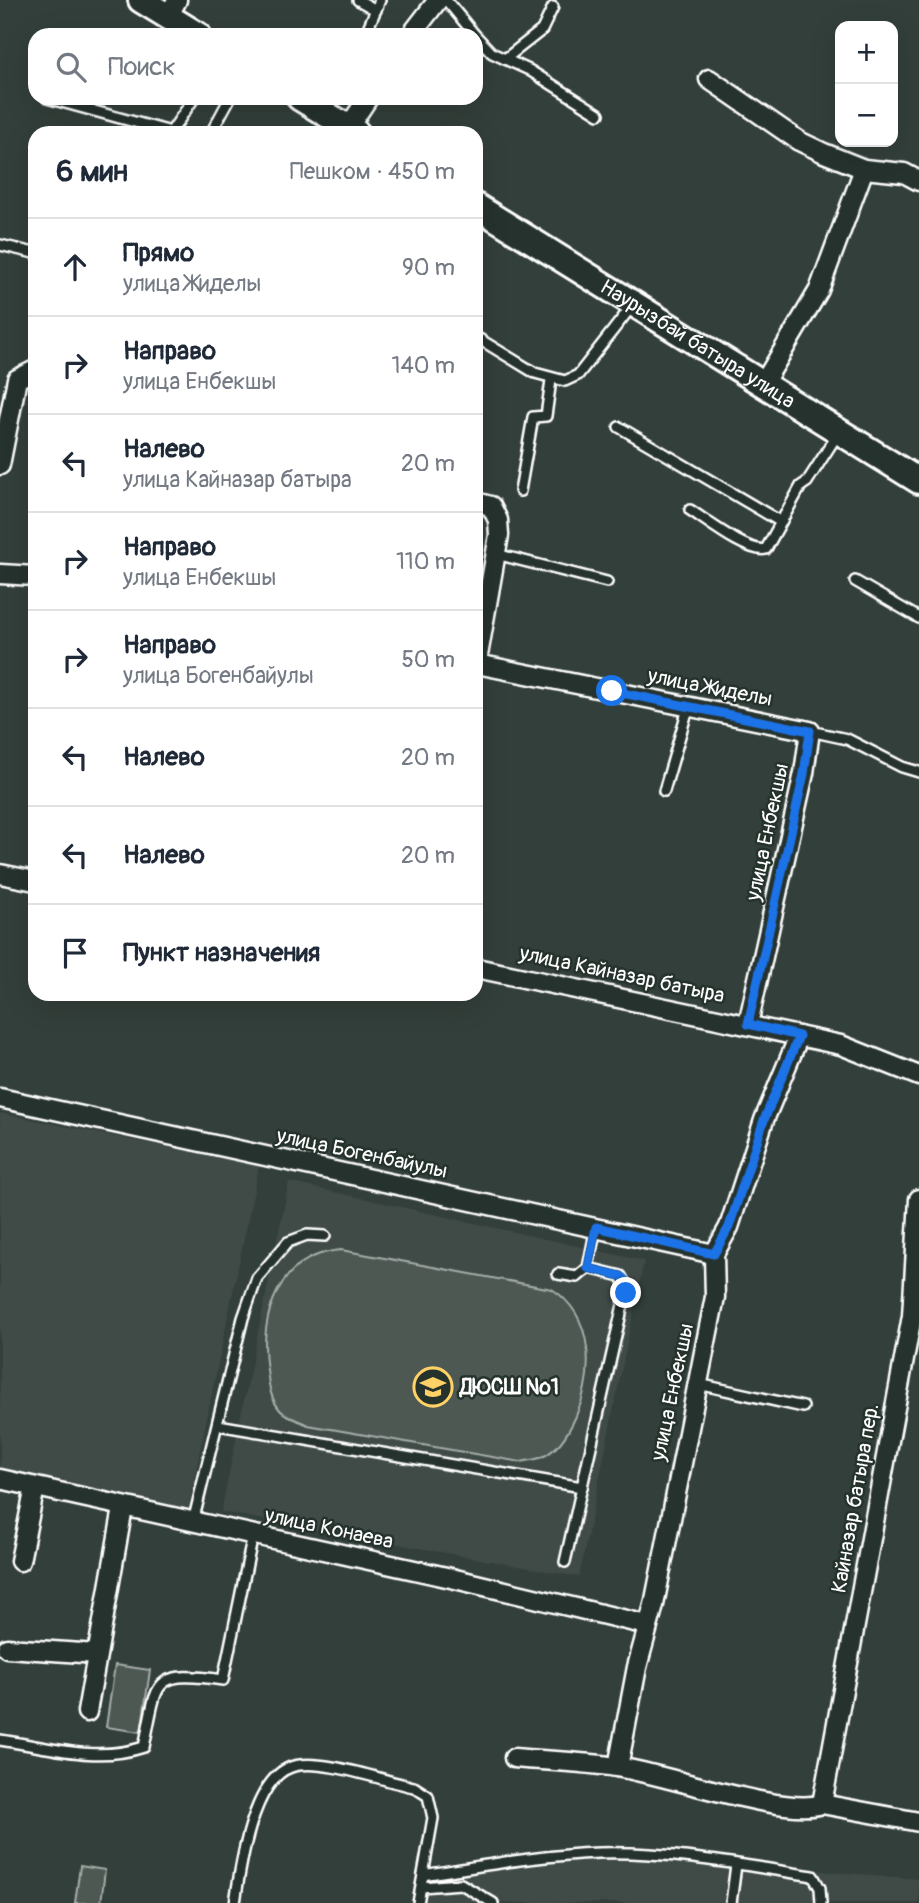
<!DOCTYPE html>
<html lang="ru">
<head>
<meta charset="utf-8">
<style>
  body { margin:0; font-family:Pangolin,sans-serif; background:#f6f6f7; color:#1f2937 }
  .controls { position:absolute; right:21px; top:21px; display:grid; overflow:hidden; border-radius:14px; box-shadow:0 7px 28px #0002 }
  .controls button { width:63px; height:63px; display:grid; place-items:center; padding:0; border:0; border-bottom:2px solid #e0e1e3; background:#fff; color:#1f2937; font:35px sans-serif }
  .stop { position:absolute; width:21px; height:21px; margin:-16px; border:5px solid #1a73e8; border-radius:50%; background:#fff }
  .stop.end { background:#1a73e8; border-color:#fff; box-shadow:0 2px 7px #0008 }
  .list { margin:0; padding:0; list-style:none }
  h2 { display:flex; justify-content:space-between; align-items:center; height:91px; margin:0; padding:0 28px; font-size:30px }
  h2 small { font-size:23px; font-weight:400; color:#747a83 }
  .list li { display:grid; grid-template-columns:46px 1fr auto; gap:21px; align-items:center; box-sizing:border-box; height:98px; padding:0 28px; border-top:2px solid #e0e1e3 }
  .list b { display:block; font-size:26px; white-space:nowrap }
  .list p { margin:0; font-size:23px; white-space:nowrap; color:#747a83 }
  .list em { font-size:23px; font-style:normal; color:#747a83 }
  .icon { flex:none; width:38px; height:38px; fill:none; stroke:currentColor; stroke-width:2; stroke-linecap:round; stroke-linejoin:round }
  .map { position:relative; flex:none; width:919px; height:1903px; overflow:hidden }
  .search { position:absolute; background:#fff; box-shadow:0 7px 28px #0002; left:28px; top:28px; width:455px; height:77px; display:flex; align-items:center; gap:18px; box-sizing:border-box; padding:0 24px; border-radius:21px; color:#747a83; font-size:26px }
  .panel { position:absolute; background:#fff; box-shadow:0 7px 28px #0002; left:28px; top:126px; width:455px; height:875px; border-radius:21px }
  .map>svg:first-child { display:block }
  .built { fill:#404c47 }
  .green { fill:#4d5853; stroke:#a6aca9; stroke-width:2 }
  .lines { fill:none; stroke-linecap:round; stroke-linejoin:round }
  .lane-casing { stroke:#fff; stroke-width:14 }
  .street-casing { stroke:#fff; stroke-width:23 }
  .secondary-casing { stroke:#fff; stroke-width:30 }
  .lane { stroke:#26332d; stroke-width:9 }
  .street { stroke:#26332d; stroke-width:18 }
  .secondary { stroke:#26332d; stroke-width:24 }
  .route { stroke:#1a73e8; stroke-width:9 }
  .labels { text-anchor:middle; stroke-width:5; stroke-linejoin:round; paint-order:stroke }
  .street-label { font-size:21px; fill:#fff; stroke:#26332d }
  .poi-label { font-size:21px; font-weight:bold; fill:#fff; stroke:#26332d; text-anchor:start }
</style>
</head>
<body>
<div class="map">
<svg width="919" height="1903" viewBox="0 0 919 1903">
  <rect width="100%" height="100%" fill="#333f3a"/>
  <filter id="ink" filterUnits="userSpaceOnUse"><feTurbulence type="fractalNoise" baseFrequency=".0143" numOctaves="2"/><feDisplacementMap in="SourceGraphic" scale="14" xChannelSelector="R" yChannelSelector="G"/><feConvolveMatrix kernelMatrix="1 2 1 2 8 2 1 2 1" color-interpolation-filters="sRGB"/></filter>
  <g filter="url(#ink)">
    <g class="built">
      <polygon points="0,1113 259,1166 188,1509 0,1470"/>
      <polygon points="289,1182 644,1261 579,1577 221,1512"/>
      <polygon points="638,1856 919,1879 919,1903 422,1903 426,1879 501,1866"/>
    </g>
    <g class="green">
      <path d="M341 1250 552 1289C595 1317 594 1373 576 1416 569 1432 559 1450 542 1457 536 1460 528 1460 521 1462L308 1425C300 1421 286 1417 280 1410 270 1398 269 1385 267 1370 258 1315 279 1255 341 1250Z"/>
      <polygon points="115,1665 150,1670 141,1732 106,1727"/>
      <polygon points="80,1866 105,1870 101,1903 75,1903"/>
    </g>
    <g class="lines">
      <g class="lane-casing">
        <g id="lane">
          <polyline points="358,0 376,10"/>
          <polyline points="446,0 475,35"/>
          <polyline points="365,35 380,0"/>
          <polyline points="476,36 492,53 529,70 599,114"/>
          <polyline points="505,59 542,30 553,7"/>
          <polyline points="47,98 171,132 194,98"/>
          <polyline points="211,133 230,98"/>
          <polyline points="0,245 34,253"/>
          <polyline points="476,337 535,373 565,381 578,375 632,306"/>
          <polyline points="619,427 781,522 801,486 807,482 839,432"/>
          <polyline points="520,491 533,417 546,416 551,380"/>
          <path d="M690 510C706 520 749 554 766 549L781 522"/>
          <polyline points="496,554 607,582"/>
          <polyline points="855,581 919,618"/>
          <polyline points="810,731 847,739 902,767 919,772"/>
          <polyline points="664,791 689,705"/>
          <polyline points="558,1274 577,1277 588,1268"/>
          <polyline points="698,1384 803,1407"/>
          <polyline points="218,1425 582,1487"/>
          <polyline points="193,1522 243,1318 257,1278 288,1242 307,1235 325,1236"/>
          <polyline points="565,1562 627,1287 621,1276 588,1268 596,1227"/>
          <path d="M0 1740C49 1747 95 1763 144 1747 158 1681 150 1670 223 1680L253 1535"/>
          <path d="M423 1875C481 1866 540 1855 599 1853 670 1851 743 1865 813 1876L820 1888 821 1903"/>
          <polyline points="421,1887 461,1884 493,1903"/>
          <path d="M235 1903C240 1868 252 1780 291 1767 319 1757 384 1781 414 1787L428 1796 433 1818 418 1903"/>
          <polyline points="731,1903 736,1865"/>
        </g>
      </g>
      <g class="street-casing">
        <g id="street">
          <polyline points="168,17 177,0"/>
          <polyline points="411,35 438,0"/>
          <polyline points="709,79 799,141 824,153 864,169 904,173 919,181"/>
          <polyline points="348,128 368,98"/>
          <polyline points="763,384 819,290 864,169"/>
          <polyline points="0,465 17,379 35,370"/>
          <polyline points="476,502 491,506 498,520 499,535 476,667"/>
          <polyline points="0,574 35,576"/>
          <polyline points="477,664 810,731 804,773 748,1024"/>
          <polyline points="0,874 35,881"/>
          <polyline points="476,968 841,1045 919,1076"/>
          <polyline points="0,1098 714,1254"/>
          <polyline points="0,1479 451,1578 647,1625"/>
          <polyline points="20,1561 35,1487"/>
          <polyline points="7,1648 97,1654"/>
          <polyline points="87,1712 123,1508"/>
          <path d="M514 1758C548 1761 583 1762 616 1767 663 1773 784 1817 822 1804L919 1822"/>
          <polyline points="618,1767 637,1667 654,1605 706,1342 715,1297 714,1254 729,1227 764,1120 799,1036"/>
          <polyline points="822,1804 912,1316 919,1199"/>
        </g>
      </g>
      <g class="secondary-casing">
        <g id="secondary">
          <polyline points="141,0 198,35"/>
          <polyline points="300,98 357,133"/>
          <path id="s1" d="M476 206 919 481"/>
        </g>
      </g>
      <use href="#lane" class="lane"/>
      <use href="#street" class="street"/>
      <use href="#secondary" class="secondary"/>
    </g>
  </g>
  <g class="lines" filter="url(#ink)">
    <polyline class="route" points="612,691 810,731 804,774 748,1024 799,1036 764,1120 729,1227 714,1254 596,1227 588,1268 621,1276 625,1280 626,1293"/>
  </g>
  <defs>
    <g id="school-ring" transform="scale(2.0125)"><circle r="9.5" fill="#26332d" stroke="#ffd166" stroke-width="1.5"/><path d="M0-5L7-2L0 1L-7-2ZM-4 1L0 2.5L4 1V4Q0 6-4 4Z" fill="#ffd166"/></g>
  </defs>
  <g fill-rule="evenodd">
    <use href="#school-ring" x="433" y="1387"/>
  </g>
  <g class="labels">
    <g class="street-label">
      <text dy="7" stroke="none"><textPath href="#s1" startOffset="261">Наурызбай батыра улица</textPath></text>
      <text transform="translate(710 687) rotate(11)" y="7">улица Жиделы</text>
      <text transform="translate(767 832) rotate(-78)" y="7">улица Енбекшы</text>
      <text transform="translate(622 974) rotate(12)" y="7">улица Кайназар батыра</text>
      <text transform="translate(362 1153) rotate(12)" y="7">улица Богенбайулы</text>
      <text transform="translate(672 1392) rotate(-78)" y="7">улица Енбекшы</text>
      <text transform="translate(855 1498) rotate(-80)" y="7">Кайназар батыра пер.</text>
      <text transform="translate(329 1528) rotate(12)" y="7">улица Конаева</text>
    </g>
    <g class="poi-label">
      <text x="460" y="1394">ДЮСШ №1</text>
    </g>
  </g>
</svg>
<div class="controls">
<button>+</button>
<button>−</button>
</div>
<div class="stop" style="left:612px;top:691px"></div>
<div class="stop end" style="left:626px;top:1293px"></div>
<div class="search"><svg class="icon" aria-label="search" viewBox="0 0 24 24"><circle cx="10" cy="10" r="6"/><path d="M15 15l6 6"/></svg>Поиск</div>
<section class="panel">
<h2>6 мин<small>Пешком · 450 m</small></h2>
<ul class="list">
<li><svg class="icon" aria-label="ahead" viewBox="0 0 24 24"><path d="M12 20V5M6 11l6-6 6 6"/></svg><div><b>Прямо</b><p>улица Жиделы</p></div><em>90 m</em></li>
<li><svg class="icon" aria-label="right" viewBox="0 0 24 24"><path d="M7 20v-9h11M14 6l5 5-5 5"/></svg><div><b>Направо</b><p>улица Енбекшы</p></div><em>140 m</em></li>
<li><svg class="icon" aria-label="left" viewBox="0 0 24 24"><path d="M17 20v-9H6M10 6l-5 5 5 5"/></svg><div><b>Налево</b><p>улица Кайназар батыра</p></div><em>20 m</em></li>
<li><svg class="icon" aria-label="right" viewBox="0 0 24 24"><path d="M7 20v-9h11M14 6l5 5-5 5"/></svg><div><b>Направо</b><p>улица Енбекшы</p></div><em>110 m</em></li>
<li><svg class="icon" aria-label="right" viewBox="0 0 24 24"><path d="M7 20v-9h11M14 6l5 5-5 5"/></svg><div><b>Направо</b><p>улица Богенбайулы</p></div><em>50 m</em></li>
<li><svg class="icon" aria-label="left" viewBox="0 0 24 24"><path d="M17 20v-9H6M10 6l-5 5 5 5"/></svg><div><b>Налево</b></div><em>20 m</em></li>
<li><svg class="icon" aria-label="left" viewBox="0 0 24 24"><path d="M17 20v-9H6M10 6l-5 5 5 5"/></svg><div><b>Налево</b></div><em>20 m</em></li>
<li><svg class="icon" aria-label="arrive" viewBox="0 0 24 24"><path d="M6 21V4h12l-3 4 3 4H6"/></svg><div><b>Пункт назначения</b></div></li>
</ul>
</section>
</div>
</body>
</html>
